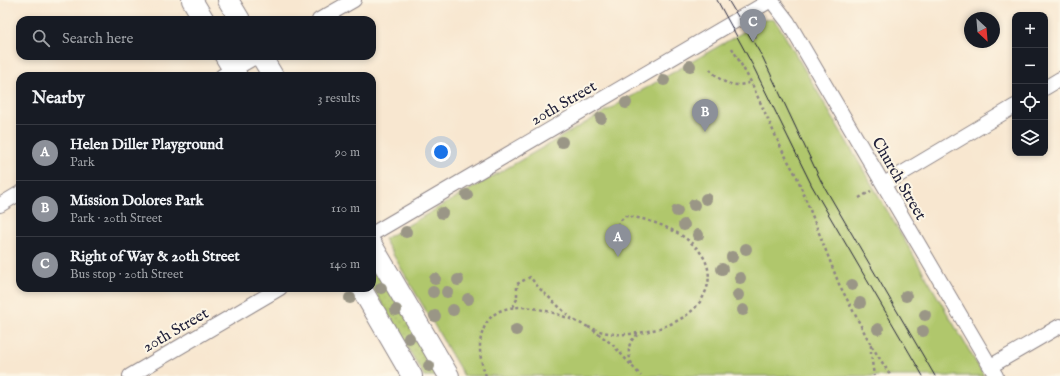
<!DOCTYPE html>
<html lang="en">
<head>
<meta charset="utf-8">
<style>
  body { margin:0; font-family:"IM FELL English",serif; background:#20242c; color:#f1f3f6 }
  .controls { position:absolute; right:12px; top:12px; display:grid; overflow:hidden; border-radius:8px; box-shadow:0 2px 6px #0003 }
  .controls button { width:36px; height:36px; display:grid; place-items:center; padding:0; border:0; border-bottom:1px solid #363941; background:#171b24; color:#f1f3f6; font:20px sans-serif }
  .compass { position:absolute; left:964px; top:12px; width:36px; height:36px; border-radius:50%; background:#171b24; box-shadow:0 2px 6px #0003; rotate:154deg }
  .you { position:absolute; left:441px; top:152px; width:14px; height:14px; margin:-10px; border:3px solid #fff; border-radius:50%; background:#1a73e8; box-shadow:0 0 0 6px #1a73e833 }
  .badge { display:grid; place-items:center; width:26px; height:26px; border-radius:50%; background:#8c9099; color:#fff; font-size:13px; font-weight:700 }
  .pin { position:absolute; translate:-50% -33px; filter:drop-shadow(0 1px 2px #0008) }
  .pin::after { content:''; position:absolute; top:21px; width:14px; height:12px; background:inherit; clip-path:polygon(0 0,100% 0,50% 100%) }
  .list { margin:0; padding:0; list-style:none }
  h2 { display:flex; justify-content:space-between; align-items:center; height:52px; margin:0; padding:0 16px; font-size:17px }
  h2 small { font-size:13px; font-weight:400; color:#9ea1a6 }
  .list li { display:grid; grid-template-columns:26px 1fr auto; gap:12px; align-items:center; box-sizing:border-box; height:56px; padding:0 16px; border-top:1px solid #363941 }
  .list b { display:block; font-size:15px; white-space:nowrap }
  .list p { margin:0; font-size:13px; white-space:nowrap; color:#9ea1a6 }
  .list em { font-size:13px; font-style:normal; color:#9ea1a6 }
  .icon { flex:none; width:22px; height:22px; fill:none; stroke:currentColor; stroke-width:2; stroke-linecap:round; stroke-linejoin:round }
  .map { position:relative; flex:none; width:1060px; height:376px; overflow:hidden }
  .search { position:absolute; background:#171b24; box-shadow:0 2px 6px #0003; left:16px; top:16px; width:360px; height:44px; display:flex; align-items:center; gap:10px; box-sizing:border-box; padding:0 14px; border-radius:12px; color:#9ea1a6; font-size:15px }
  .panel { position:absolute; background:#171b24; box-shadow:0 2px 6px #0003; left:16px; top:72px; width:360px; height:220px; border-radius:12px }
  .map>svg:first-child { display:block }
  .grass { fill:url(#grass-dots); stroke:#697454 }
  .park { fill:#b0c76c; stroke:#697454 }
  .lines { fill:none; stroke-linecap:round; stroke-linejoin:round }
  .minor-casing { stroke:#8d8486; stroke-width:16 }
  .secondary-casing { stroke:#8d8486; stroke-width:22 }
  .path { stroke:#8d8486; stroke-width:2.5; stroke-dasharray:3 3; stroke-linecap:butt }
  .minor { stroke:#fff; stroke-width:14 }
  .secondary { stroke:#fff; stroke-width:20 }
  .tram { stroke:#22223b; stroke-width:1 }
  .tree { fill:#9a9686 }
  .labels { text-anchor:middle; stroke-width:4; stroke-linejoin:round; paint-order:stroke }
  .street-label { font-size:16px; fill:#22223b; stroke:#fcf5e5 }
</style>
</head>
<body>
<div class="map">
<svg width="1060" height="376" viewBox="0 0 1060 376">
  <defs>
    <pattern id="grass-dots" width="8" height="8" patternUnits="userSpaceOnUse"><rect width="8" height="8" fill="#b0c76c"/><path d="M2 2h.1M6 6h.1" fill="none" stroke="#97ab5e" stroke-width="1.8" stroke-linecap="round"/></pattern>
  </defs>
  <rect width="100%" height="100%" fill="#fcf5e5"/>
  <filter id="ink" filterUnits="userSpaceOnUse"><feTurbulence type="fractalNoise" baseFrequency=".025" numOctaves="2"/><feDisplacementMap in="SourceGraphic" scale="8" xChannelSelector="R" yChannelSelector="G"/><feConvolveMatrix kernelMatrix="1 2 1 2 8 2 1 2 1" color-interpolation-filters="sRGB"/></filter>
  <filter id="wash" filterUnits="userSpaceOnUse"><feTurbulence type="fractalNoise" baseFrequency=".012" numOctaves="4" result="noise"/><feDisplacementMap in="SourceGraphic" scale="16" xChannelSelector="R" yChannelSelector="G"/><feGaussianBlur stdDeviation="0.9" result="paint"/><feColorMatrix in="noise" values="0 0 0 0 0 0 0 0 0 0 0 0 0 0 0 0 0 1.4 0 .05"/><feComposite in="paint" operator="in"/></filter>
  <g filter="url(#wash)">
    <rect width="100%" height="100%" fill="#f8e7d0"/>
    <polygon class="grass" points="377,271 442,376 424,376 372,286 372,273"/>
    <polygon class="park" points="773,19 779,26 984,376 464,376 384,239 764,20"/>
  </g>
  <g filter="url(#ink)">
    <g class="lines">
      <g class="minor-casing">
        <g id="minor">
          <polyline points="771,0 788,22 996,376"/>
          <polyline points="319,20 354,0"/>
          <polyline points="222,76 257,56"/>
          <polyline points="1045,88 1060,79"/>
          <polyline points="884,184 1015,106"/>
          <polyline points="0,205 20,193"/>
          <polyline points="372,234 771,0"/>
          <polyline points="991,366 1060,326"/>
          <polyline points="130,376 280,288"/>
        </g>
      </g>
      <g class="secondary-casing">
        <g id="secondary">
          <polyline points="192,0 204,20"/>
          <polyline points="228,0 240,20"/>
          <polyline points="225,56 237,76"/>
          <polyline points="261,56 273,76"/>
          <polyline points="372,245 449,376"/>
          <polyline points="361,288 412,376"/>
        </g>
      </g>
      <g class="path">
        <polyline points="755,35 757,39"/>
        <polyline points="732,48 751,82 782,150 797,177 839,284 871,345 891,376"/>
        <path d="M710 69C721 83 734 89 751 82"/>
        <polyline points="859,198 871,191"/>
        <polyline points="513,307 517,299 517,284 530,277 539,288 572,319"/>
        <path d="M588 327C596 330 605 333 614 334 644 336 692 324 705 293 725 247 660 219 625 216 620 221 613 228 615 236 616 240 617 242 617 246"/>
        <polyline points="593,330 612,344 641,376"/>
        <polyline points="871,345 871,354 874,376"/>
        <path d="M632 364C627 352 627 341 639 334"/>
        <path d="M486 376C480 360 477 344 484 328 500 289 562 314 588 327"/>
      </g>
      <use href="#minor" class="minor"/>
      <use href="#secondary" class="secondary"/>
      <g class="tram">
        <polyline points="717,0 752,64 812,186 923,376"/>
        <polyline points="728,0 763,58 821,181 935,376"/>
      </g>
    </g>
    <g class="tree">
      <circle cx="690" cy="66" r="6"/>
      <circle cx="664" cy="80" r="6"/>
      <circle cx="626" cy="103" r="6"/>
      <circle cx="601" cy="118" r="6"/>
      <circle cx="562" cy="142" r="6"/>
      <circle cx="467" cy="195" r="6"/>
      <circle cx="706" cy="199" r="6"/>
      <circle cx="694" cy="205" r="6"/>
      <circle cx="677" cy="211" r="6"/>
      <circle cx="442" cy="213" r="6"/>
      <circle cx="684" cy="225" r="6"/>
      <circle cx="406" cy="232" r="6"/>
      <circle cx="698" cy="235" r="6"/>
      <circle cx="746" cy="249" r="6"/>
      <circle cx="732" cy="257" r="6"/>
      <circle cx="722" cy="269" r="6"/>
      <circle cx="740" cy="278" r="6"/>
      <circle cx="435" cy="279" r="6"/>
      <circle cx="458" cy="280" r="6"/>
      <circle cx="852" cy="285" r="6"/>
      <circle cx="381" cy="288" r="6"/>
      <circle cx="433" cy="292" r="6"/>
      <circle cx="447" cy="292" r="6"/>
      <circle cx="738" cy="295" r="6"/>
      <circle cx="906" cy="296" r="6"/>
      <circle cx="350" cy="298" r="6"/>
      <circle cx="468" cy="299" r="6"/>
      <circle cx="860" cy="303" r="6"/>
      <circle cx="396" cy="310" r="6"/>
      <circle cx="453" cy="310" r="6"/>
      <circle cx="743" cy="310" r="6"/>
      <circle cx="925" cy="315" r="6"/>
      <circle cx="435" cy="316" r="6"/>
      <circle cx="878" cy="329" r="6"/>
      <circle cx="516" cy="330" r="6"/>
      <circle cx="923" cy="331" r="6"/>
      <circle cx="409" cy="338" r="6"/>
      <circle cx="429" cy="366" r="6"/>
    </g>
  </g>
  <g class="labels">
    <g class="street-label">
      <text transform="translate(563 102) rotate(-30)" y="6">20th Street</text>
      <text transform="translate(900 178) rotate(60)" y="6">Church Street</text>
      <text transform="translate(175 329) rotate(-30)" y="6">20th Street</text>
    </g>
  </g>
</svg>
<div class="controls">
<button>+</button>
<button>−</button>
<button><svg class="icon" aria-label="locate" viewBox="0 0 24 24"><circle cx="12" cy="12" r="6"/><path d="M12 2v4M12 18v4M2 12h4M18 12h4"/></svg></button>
<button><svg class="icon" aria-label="layers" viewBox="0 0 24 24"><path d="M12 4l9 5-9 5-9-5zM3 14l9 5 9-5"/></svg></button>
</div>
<svg class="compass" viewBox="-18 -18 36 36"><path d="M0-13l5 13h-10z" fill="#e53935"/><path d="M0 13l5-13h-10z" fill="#9ea1a6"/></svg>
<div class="you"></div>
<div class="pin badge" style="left:618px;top:257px">A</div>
<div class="pin badge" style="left:705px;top:132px">B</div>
<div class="pin badge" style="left:753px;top:42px">C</div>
<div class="search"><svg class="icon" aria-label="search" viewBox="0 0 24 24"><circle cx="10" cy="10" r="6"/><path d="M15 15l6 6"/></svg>Search here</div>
<section class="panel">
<h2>Nearby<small>3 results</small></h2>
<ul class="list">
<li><span class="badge">A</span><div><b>Helen Diller Playground</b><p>Park</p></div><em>90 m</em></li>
<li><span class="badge">B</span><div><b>Mission Dolores Park</b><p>Park · 20th Street</p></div><em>110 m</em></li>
<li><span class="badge">C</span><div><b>Right of Way &amp; 20th Street</b><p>Bus stop · 20th Street</p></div><em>140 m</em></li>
</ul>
</section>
</div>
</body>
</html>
